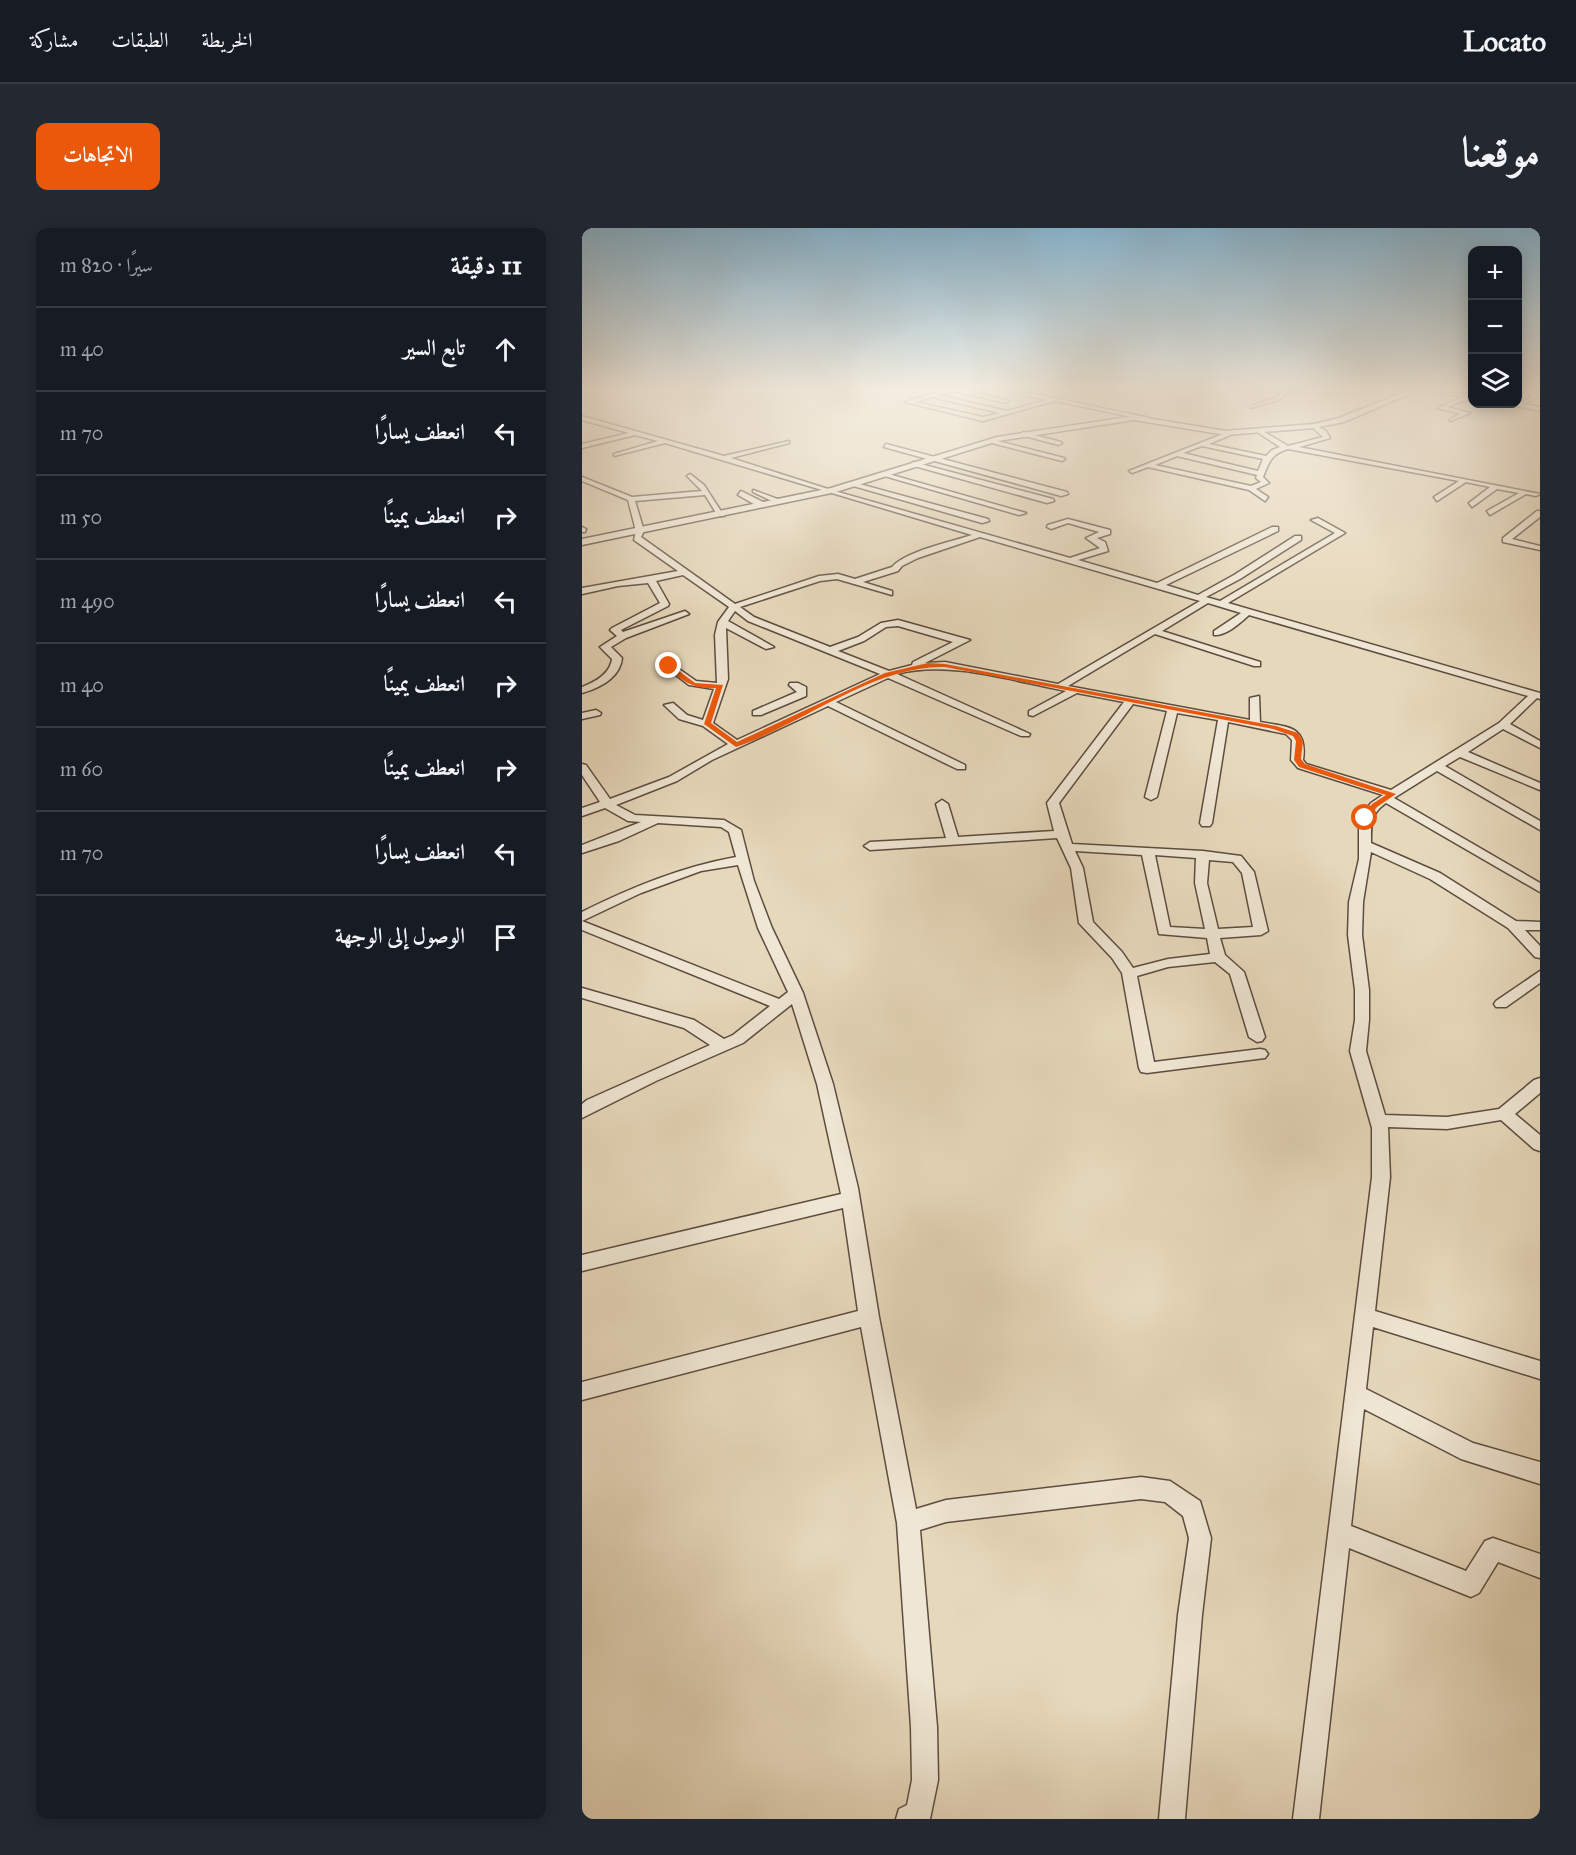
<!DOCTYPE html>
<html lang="ar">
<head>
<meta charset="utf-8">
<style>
  body { margin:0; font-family:"IM FELL Great Primer",Amiri,serif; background:#242831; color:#f1f3f6; direction:rtl }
  .controls { position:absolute; right:18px; top:18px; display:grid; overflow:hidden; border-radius:12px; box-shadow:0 3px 15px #0003 }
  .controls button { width:54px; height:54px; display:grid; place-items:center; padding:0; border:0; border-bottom:2px solid #363941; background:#171b24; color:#f1f3f6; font:30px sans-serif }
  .stop { position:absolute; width:18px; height:18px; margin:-14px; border:4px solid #ea580c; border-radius:50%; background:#fff }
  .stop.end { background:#ea580c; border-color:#fff; box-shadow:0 2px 6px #0008 }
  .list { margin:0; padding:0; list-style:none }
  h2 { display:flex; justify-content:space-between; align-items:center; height:78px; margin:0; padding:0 24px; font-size:26px }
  h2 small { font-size:20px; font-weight:400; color:#9ea1a6 }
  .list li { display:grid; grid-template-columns:39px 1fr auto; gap:18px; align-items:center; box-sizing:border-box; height:84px; padding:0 24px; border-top:2px solid #363941 }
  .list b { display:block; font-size:22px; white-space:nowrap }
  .list em { font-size:20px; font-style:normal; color:#9ea1a6 }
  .icon { flex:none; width:33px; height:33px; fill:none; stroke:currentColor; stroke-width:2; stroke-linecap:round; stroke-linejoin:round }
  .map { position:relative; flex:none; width:958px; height:1591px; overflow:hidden; direction:ltr; border-radius:12px }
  header { display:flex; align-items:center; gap:36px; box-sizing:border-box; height:84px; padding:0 30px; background:#171b24; border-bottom:2px solid #363941 }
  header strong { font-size:28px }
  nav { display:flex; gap:33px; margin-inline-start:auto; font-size:21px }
  .intro { display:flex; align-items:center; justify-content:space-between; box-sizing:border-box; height:144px; padding:0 36px }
  h1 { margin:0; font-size:42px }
  .button { padding:15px 27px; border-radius:12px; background:#ea580c; color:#fff; font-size:21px; font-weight:700 }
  main { display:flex; gap:36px; padding:0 36px }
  aside { flex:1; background:#171b24; border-radius:12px; box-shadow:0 3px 15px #0003 }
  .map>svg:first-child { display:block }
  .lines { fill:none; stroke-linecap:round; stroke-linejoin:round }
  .minor-casing { stroke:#5d4c40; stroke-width:3 }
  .tertiary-casing { stroke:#5d4c40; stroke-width:3 }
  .minor { fill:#efe6d3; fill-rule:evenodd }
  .tertiary { fill:#efe6d3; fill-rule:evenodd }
  .route { fill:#ea580c }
</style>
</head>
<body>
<header>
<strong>Locato</strong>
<nav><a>الخريطة</a><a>الطبقات</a><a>مشاركة</a></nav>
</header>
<div class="intro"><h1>موقعنا</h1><a class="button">الاتجاهات</a></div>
<main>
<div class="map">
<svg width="958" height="1591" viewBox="0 0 958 1591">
  <rect width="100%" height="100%" fill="#e6d8bb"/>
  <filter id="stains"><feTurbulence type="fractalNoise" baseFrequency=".00333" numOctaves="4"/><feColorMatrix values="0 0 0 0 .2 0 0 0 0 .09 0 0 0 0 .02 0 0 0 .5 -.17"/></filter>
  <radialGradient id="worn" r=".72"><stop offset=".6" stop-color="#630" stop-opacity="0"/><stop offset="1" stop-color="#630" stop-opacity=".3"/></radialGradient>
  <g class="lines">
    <g class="minor-casing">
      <g id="minor">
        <path d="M373 159H383L379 161 427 173 424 175 372 163 356 167 425 183 465 172 406 159H418L568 190 565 192 473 173 401 193 323 174ZM354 168V170L418 185 401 189 333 174Z"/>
        <polygon points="619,159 654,159 638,164"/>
        <polygon points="687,159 827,163 830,165 708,163 697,172 669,180 669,178 693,170 703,163"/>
        <polygon points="830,159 886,167 891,165 890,170 865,179 888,185 868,193 868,191 879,186 856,180 880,169"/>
        <polygon points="958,164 958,168 941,176 958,179 958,183 924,176 936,176"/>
        <path d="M0 188 142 228 207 213V215L149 230 249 262 488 330 518 320 504 310 517 304 486 295 469 301 465 299 466 297 486 291 528 302V306L515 310 523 314 526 323 496 332 575 355 690 299H696V303L584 357 616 367 652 347 713 308H719V312L658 351 624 369 638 373 753 305 729 292 736 290 763 305 646 375 958 465V471L955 470 928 496 958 513V520L921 501 886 524 958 555V562L878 529 863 538 958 593V602L855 543 812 570 958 655V664L804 575C788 586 789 597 789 615L858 645 934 693 958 694V702H943L958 718V730L953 729 926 700 848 651 789 624 781 674 780 707 787 762V792L784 823 803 887 865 889 917 881 952 852 958 850V865L933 886 958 907V923L952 921 919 892 865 901 806 899 808 949 793 1083 958 1133V1151L791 1099 784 1161 891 1215 958 1234V1256L879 1231 782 1181 769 1298 884 1343 903 1313 911 1310 958 1326V1350L916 1334 897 1365 889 1369 767 1320 737 1591H711L790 949V900L768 823 773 792V762L766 707 767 674 777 631V590L789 575 801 567 716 540 709 532 710 512 704 506 646 494 630 595 628 598H620L618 595 636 492 595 485 575 569 569 572 563 569 585 483 551 476 477 575 490 616 621 623 659 628 672 644 686 703 679 707 638 710 643 727 662 744 683 809 680 813 675 814 667 809 648 746 633 734 586 739 555 748 572 834 678 821 683 822 686 826 683 830 565 845 559 844 557 840 540 745 530 730 497 695 489 640 475 610 288 622 282 618 288 614 364 610 354 576 360 572 366 576 376 609 472 603 465 575 542 474 495 465 451 488 447 487V483L484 463C430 453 368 432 315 446L448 506 447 508H439L306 450 254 474 383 537V541H375L246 478 130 532 95 553 34 577 53 587 142 592 159 602 172 653 190 700 221 765 251 856 276 960 297 1089 334 1281 364 1272 559 1249 588 1253 618 1273 629 1310 620 1387 603 1591H577L596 1387 607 1310 601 1288 583 1274 559 1271 364 1294 338 1302 355 1499 356 1552 348 1591H314L317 1581 325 1577 330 1552 329 1499 315 1295 279 1099 0 1172V1154L276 1083 261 980 0 1043V1027L259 966 235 856 210 776 161 815 74 853 0 890V876L5 872 128 817 102 800 0 770V760L112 792 142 811 151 807 188 778 0 702V684C50 659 99 639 154 629L147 604 139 599 76 595 37 613 0 625V617L59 594 46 593 23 580 0 588V580L18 574 0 547V536L4 537 28 571 87 549 146 516 121 498 97 491 82 477 91 475 105 487 121 492 132 461 107 457 82 438 90 436 114 453 135 455 133 407 136 394 147 379 101 347 74 353 87 376 86 378 39 402 41 404 103 383 107 386 44 410 29 419 40 430C38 450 17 460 0 465V459C13 454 28 446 30 431L18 419 35 408 28 402 30 400 78 375 66 355 36 358 0 366V360L96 343 52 312 54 303 46 272 0 253V249L50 269 120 263 105 248 108 246 122 257 142 288H136L123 267 53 273 62 303 59 309 153 376 237 348 256 346 273 351 310 339C324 323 369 314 390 307L83 215 32 228V226L76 213 53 207 0 220V216L47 205 0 192ZM398 309 618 373 476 456 363 434 343 435 388 412 316 392 299 395 276 409 248 419 172 389 158 379 238 353 255 351 310 367V363L281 354 316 343 320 338 336 330ZM626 375 659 385 632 403V407C644 408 658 395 667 387L946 468 917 495 809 562 724 536 721 532C726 497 705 499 678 494L677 468 668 470V492L486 458 573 406 672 438H678V434L580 403ZM153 383 166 393 298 446 155 512 131 495 146 451 144 400 184 421 192 419 146 393ZM316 398 371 414 331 434 330 437 307 443 256 423 282 413 304 399ZM493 623 560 627 577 706 625 710 628 726 586 731 551 740 540 724 511 694 501 640ZM573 627 614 630 613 655 623 701 588 699ZM627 632 651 634 660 645 671 699 636 701 625 655ZM156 637 176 700 206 764 197 771 0 693 59 665 119 643Z"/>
        <path d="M732 196 744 203 748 210 717 219 958 266 954 268 944 266 908 287 905 283 937 265 915 261 890 279 887 275 908 259 884 254 855 273 852 269 877 253 706 221C689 226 687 234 681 249L687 255 674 261 686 269 683 273 667 262 566 239 550 245 547 243 651 202 653 205 627 216 684 228 690 222 698 219 675 204V202H679L706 218 741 209 730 199ZM620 218 681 231 676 243 601 225ZM595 228 675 247 674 250 679 254 669 258 573 237Z"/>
        <polygon points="441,204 479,214 480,215 477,217 439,207"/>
        <polygon points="408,211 482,230 483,231 480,233 406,214"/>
        <polygon points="304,216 485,264 486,266 479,268 302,219"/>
        <polygon points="331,234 471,271 472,273 465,275 329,237"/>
        <polygon points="299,245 303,245 444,285 437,287 299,247"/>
        <polygon points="270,254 406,291 407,293 400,295 268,257"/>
        <polygon points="171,262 201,273 194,275 171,264"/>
        <polygon points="159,263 183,275 184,277 177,279 156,267"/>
        <polygon points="955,283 958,283 958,289 930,311 958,318 958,322 921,314 921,310"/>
        <polygon points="0,299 4,301 3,304 0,304"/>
        <polygon points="208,455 216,455 224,459 224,468 179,487 171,487 171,483 215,464 207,457"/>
        <polygon points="14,482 19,485 18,487 0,491 0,485"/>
        <polygon points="958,743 958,755 924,779 914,779 912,776 914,773"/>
      </g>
    </g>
    <g class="tertiary-casing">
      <polygon id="tertiary" points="835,159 844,159 762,194 732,200 644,207 552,192 416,213 254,264 0,317 0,311 249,260 415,209 552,188 644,203 732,196 757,190"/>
    </g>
    <use href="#minor" class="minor"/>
    <use href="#tertiary" class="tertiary"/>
  </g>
  <linearGradient id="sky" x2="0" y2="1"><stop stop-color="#87b6d2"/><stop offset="0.42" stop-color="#f4ede0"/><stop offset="1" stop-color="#f4ede0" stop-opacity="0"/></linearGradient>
  <rect width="958" height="382" fill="url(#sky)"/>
  <path class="route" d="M346 435 363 436 694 498 716 505 721 513 719 531 723 536 814 566 795 579 785 591H780L779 590 790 576 804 567 717 539 712 532 714 513 711 508 691 501 363 439C292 437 221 496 154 519L122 496 134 460C113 462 99 453 84 438L89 437 113 455 141 457 129 495 155 514 303 445Z"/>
  <rect width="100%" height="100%" filter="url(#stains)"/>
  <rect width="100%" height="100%" fill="url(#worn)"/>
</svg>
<div class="controls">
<button>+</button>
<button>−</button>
<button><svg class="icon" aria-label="layers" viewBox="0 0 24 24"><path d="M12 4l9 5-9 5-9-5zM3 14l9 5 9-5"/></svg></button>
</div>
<div class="stop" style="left:783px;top:590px"></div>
<div class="stop end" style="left:87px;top:438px"></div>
</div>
<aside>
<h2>11 دقيقة<small>سيرًا · 820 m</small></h2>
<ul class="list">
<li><svg class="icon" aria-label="ahead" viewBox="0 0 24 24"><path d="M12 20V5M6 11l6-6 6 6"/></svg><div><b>تابع السير</b></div><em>40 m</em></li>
<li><svg class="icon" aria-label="left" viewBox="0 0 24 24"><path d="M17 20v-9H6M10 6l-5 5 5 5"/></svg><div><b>انعطف يسارًا</b></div><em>70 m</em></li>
<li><svg class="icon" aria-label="right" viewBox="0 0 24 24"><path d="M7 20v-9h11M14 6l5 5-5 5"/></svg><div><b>انعطف يمينًا</b></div><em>50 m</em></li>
<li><svg class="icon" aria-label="left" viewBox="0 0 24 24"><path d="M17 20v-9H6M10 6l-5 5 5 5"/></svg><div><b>انعطف يسارًا</b></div><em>490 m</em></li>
<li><svg class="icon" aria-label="right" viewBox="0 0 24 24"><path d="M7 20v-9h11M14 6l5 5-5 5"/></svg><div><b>انعطف يمينًا</b></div><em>40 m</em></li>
<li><svg class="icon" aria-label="right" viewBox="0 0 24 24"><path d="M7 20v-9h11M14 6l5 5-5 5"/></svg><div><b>انعطف يمينًا</b></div><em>60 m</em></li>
<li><svg class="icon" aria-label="left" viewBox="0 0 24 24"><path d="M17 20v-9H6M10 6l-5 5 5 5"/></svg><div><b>انعطف يسارًا</b></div><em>70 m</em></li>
<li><svg class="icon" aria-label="arrive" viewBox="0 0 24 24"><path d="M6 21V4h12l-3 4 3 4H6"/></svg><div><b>الوصول إلى الوجهة</b></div></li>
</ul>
</aside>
</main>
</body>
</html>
